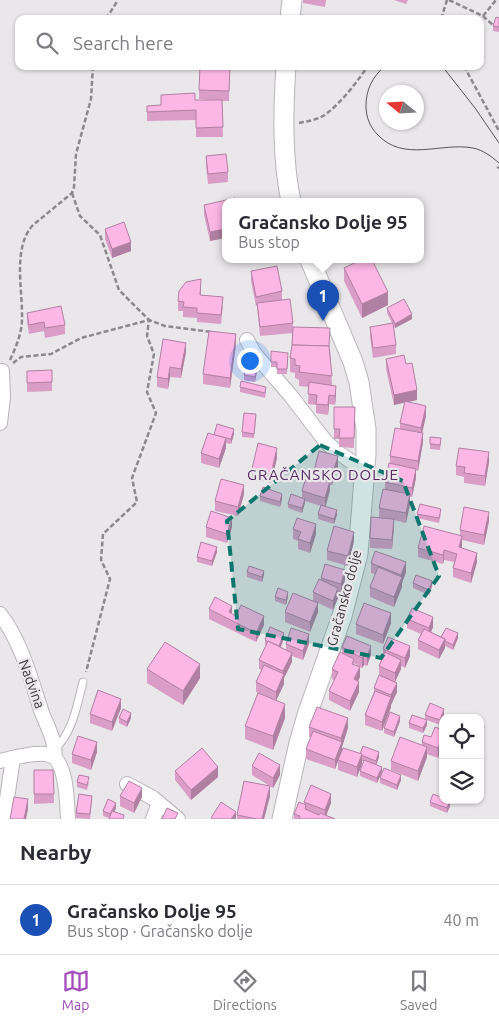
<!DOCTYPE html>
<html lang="en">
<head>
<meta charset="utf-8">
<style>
  body { margin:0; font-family:Ubuntu,sans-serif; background:#f7f7f7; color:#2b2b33 }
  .controls { position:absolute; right:15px; bottom:15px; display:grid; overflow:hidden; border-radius:10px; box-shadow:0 1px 4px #0004 }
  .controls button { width:45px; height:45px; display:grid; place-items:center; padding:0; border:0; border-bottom:1px solid #e1e1e2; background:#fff; color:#2b2b33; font:25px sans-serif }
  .compass { position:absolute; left:379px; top:85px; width:45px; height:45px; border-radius:50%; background:#fff; box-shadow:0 1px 4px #0004; rotate:288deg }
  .you { position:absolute; left:249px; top:360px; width:18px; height:18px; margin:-12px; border:4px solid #fff; border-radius:50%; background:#1a73e8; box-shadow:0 0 0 8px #1a73e833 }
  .badge { display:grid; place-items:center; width:32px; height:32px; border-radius:50%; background:#a34ebc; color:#fff; font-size:16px; font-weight:700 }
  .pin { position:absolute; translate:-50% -41px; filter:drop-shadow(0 1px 2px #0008) }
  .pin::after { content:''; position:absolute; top:26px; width:18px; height:15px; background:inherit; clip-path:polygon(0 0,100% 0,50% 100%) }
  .popup { position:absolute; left:222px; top:198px; width:202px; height:65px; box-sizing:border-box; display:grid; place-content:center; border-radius:10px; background:#fff; filter:drop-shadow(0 1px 4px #0005); font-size:16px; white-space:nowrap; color:#7c7c81 }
  .popup b { font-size:19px; color:#2b2b33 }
  .popup::after { content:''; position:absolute; left:50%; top:100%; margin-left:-10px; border:10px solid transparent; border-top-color:#fff }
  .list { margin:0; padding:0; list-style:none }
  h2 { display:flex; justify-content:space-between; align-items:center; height:65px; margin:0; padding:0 20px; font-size:21px }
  h2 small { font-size:16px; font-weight:400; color:#7c7c81 }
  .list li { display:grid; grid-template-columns:32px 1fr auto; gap:15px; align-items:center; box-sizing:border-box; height:70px; padding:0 20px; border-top:1px solid #e1e1e2 }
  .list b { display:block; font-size:19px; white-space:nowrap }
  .list p { margin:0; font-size:16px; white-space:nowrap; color:#7c7c81 }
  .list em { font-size:16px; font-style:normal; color:#7c7c81 }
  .icon { flex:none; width:28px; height:28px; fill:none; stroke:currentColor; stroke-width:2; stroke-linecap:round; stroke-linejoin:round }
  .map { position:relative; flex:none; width:499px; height:819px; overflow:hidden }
  .search { position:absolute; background:#fff; box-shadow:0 1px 4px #0004; left:15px; right:15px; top:15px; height:55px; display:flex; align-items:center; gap:12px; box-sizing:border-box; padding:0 18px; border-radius:10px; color:#7c7c81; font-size:19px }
  .sheet { height:135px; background:#fff }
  nav { display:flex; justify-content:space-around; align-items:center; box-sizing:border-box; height:70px; border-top:1px solid #e1e1e2; background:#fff; font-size:14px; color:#7c7c81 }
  nav a { display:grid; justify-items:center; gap:2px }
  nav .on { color:#a34ebc }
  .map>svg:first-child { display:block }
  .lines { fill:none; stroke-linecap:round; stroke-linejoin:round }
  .lane-casing { stroke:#b8b5b9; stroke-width:9 }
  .street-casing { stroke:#b8b5b9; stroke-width:16 }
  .secondary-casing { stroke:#b8b5b9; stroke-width:21 }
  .path { stroke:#8c898c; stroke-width:2.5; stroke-dasharray:5 2.5; stroke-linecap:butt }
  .lane { stroke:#fff; stroke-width:7 }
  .street { stroke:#fff; stroke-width:14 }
  .secondary { stroke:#fff; stroke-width:19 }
  .tram { stroke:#565456; stroke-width:1 }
  .wall { fill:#d99dc7 }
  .shaded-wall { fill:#b080a2 }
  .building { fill:#fcb7e7; stroke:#b080a2 }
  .marked { fill:#0f766e; fill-opacity:0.2; stroke:#0f766e; stroke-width:4; stroke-dasharray:10 6; stroke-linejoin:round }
  .labels { text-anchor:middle; stroke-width:4.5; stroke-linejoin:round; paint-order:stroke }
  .street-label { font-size:14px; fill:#383638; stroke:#eae7eb }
  .neighbourhood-label { font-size:15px; letter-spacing:1px; fill:#562d62; stroke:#eae7eb }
</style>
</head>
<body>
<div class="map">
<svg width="499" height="819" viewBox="0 0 499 819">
  <rect width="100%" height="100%" fill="#eae7eb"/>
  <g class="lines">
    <g class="lane-casing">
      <path id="lane" d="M55 749C73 732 77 705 83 682"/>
    </g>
    <g class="street-casing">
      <g id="street">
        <polyline points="247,340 254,353 291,396 326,442 336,451 365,471"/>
        <polyline points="0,423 3,397 2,371"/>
        <path d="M0 614C22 643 31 680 42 713 47 726 57 743 54 757"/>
        <path d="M0 761C12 758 38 751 50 755 67 761 67 803 68 819"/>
        <polyline points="127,784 153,798 178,819"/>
        <polyline points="4,819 13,758"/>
        <polyline points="153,819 159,803"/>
      </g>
    </g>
    <g class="secondary-casing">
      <g id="secondary">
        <polyline points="290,19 292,0"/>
        <path d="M286 66C283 112 282 157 291 202"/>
        <polyline points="282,819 299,743 308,712 342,616 358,554 366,454 366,429 359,382 353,362 310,260"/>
      </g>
    </g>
    <g class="path">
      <polyline points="449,0 483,16 494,26"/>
      <polyline points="483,16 496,0"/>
      <polyline points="106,19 118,0"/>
      <polyline points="441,19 447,0"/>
      <polyline points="464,66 499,131"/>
      <path d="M299 123C308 121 318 120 326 114 342 102 356 83 368 66"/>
      <polyline points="497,168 499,167"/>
      <polyline points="72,193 80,216 100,235 119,290 149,320 147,336 154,354 147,392 156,413 132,478 137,502 103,534 101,560 110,579 86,672"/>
      <path d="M10 360C16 347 22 333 22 319 23 291 12 248 33 225L72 193 74 187 76 154 91 99 93 66"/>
      <polyline points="13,363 21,357 51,354 81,338 149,320 165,326 212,332"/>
    </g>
    <use href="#lane" class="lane"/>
    <use href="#street" class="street"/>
    <use href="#secondary" class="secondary"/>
    <g class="tram">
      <path d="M385 66C372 77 366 90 366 106 366 117 370 127 377 134 403 163 441 142 473 148 483 150 491 156 499 163"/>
      <polyline points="442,66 475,108 499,143"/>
    </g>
  </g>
  <g class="wall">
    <polygon points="303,0 326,0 325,7 303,3"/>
    <polygon points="394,0 408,0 406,4"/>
    <polygon points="499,18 499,32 493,31 493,26"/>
    <polygon points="230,66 229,101 222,101 223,137 196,137 196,120 147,121 147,106 161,105 195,100 211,100 199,99 199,90"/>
    <polygon points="206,156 228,172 228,182 208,184 206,166"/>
    <polygon points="226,202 225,238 210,241 204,215 204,205"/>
    <polygon points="105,229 131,251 112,258 105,239"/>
    <polygon points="344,268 388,305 362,318 344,281"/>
    <polygon points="251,271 282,291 282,300 293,323 293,327 330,349 332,385 336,395 335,405 329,404 328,415 316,413 316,405 308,404 309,387 299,386 299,380 295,378 295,373 290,372 290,358 292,345 293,333 260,336 257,306 256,306 251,281"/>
    <polygon points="201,288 201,295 223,306 221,324 197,322 197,318 183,317 183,311 178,311 178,301"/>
    <polygon points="387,308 412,319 395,328 393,324 396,345 396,354 373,358 370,337 370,327 392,323 387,313"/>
    <polygon points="27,313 65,325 65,334 45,338 44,331 29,334 27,322"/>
    <polygon points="236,344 230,388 203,384 203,374"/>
    <polygon points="186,352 181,378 170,377 168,389 157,387 157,377"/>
    <polygon points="288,357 287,374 277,374 277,367 271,367 271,362"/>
    <polygon points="386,359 406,364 417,400 407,402 426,416 422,433 423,442 418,471 416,470 416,478 412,497 410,497 410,504 406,523 394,520 392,549 370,548 370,538 379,517 379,508 385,490 385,482 390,463 390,456 400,429 400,423 405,402 394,405 386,369"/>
    <polygon points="258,366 255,382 244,380 244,375"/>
    <polygon points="27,371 52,382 52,391 27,392"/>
    <polygon points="240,387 266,392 265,398 240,392"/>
    <polygon points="334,407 355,407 354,448 339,447 339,439 334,439"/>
    <polygon points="256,419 254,438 242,437 242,432"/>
    <polygon points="234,434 231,444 226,443 226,448 219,468 201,463 201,453 214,435"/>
    <polygon points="441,443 440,450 430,449 430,444"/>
    <polygon points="277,458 271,483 252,478 252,469"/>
    <polygon points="489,462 485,486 464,483 464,477 456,475 456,466"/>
    <polygon points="338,466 332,485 330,485 330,490 326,506 337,515 334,524 318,519 318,514 321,506 305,501 302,513 288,508 288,504 302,498 302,491 314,476 314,471"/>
    <polygon points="244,494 238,516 215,511 215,501"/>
    <polygon points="260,496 282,499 280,507 260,501"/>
    <polygon points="417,514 441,514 439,523 417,518"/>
    <polygon points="489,521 484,545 462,540 461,548 477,562 471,583 453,577 453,568 454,562 444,560 443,564 418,557 418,548 460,536 460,530"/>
    <polygon points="206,527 232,527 227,543 206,537"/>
    <polygon points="293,529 316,534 310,553 298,549 298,541 293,539"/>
    <polygon points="354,541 348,566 327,560 327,551"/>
    <polygon points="217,552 212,566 197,562 197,557"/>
    <polygon points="371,563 406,572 402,583 402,587 394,607 370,597 370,587 375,574 371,573"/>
    <polygon points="247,572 264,575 262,582 247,577"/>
    <polygon points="321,578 345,580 341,593 338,593 338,598 333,610 318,603 318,612 310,632 285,622 285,612 313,601 313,592 321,580"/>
    <polygon points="413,583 432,586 429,595 413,588"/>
    <polygon points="275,597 288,597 286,605 275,601"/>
    <polygon points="209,609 236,616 264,625 256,642 209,619"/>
    <polygon points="407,619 433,627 431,632 441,637 458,638 453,650 445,646 445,648 439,659 418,649 418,640 421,634 407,628"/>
    <polygon points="391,623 383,644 356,634 356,624"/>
    <polygon points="284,638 281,647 286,650 286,644 309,644 303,660 292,656 292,662 284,678 284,684 276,700 285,718 273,750 245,739 245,726 266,696 256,692 256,682 262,670 259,669 259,660 266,646 265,645 265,640"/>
    <polygon points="342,647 371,655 367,666 364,665 362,668 354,663 360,677 358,681 359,692 350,711 329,700 329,691 334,680 332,679 332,669 342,653"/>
    <polygon points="383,649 410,656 405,668 401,666 401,669 395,682 397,692 391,705 391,707 382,731 365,725 365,715 374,692 374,688 382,676 379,675 379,666 383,656"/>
    <polygon points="147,669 200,678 183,705 147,683"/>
    <polygon points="121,708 112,731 90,723 90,714"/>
    <polygon points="444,714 440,725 427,720 427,725 423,733 409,728 409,723 425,720 425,715"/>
    <polygon points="119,718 131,718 127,727 119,723"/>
    <polygon points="400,721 394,737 384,733 384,728"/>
    <polygon points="309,727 348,728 342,747 342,751 335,769 306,759 306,749 311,737 309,737"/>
    <polygon points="443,730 438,758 427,754 427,757 418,781 391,770 391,761 422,745 422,742"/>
    <polygon points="97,752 91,770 72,763 72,754"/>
    <polygon points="360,754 379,757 376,764 382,772 377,783 360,776 360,771 364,761 362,761 362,764 357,777 338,770 338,760"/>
    <polygon points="252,766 280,775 273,788 252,775"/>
    <polygon points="34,770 53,770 54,803 34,804"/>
    <polygon points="175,771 218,777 191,800 175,780"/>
    <polygon points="380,778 401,780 397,790 380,783"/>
    <polygon points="77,782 89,782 87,790 77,787"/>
    <polygon points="120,796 142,797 134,813 120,806"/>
    <polygon points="270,796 264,819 237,819 237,815"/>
    <polygon points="92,800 90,819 76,818 76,813"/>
    <polygon points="304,802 331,803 326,815 335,819 294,819 294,814 304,804"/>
    <polygon points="430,802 450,806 447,813 430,806"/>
    <polygon points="116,808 114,811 124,819 109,818 103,816 103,811"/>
  </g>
  <g class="shaded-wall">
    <polygon points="226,221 225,238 210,241 210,232 224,222"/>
    <polygon points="131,242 131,251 112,258 112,249"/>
    <polygon points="388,292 388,305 362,318 362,304"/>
    <polygon points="412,314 412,319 395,328 395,324"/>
    <polygon points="236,334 236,344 230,388 230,378"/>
    <polygon points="186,343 186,352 181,378 181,369"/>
    <polygon points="258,361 258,366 255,382 255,377"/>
    <polygon points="170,367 170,377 168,389 168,379"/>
    <polygon points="336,386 336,395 335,405 335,396"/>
    <polygon points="417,390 417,400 394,405 394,395"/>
    <polygon points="329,395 329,404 328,415 328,405"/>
    <polygon points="426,406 426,416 421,438 421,428"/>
    <polygon points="234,429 234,434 231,444 231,439"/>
    <polygon points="423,433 423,442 418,471 418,461"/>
    <polygon points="226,438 226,448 219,468 219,459"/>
    <polygon points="277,448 277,458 271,483 271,474"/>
    <polygon points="489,452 489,462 485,486 485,476"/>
    <polygon points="338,456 338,466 332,485 332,476"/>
    <polygon points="416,469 416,478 412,497 412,488"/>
    <polygon points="330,481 330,490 325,507 325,498"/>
    <polygon points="244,485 244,494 238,516 238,507"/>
    <polygon points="282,494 282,499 280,507 280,502"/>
    <polygon points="410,494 410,504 406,523 406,513"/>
    <polygon points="305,499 305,503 302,513 302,508"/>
    <polygon points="337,510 337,515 334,524 334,519"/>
    <polygon points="489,512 489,521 484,545 484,535"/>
    <polygon points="232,518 232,527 227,543 227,534"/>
    <polygon points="394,519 394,528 392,549 392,540"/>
    <polygon points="316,524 316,534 310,553 310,543"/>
    <polygon points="354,532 354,541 348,566 348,556"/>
    <polygon points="462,536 462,546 459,557 459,547"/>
    <polygon points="217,547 217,552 212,566 212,561"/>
    <polygon points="444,550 444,560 443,564 443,555"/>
    <polygon points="477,553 477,562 471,583 471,573"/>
    <polygon points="406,562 406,572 402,583 402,587 394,607 394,597 401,578 401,575"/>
    <polygon points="345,570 345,580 341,593 341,584"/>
    <polygon points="264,571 264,575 262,582 262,577"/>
    <polygon points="432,581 432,586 429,595 429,590"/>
    <polygon points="338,588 338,598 333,610 333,601"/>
    <polygon points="288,592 288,597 286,605 286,600"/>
    <polygon points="318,603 318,612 310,632 310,622"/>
    <polygon points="232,606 232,615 229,612"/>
    <polygon points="391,613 391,623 383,644 383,635"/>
    <polygon points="264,616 264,625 256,642 256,633"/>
    <polygon points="433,617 433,627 429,637 429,628"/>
    <polygon points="284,633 284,638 279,651 279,646"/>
    <polygon points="458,633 458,638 453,650 453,645"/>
    <polygon points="309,634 309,644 303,660 303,651"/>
    <polygon points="445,639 445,648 439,659 439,650"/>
    <polygon points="371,646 371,655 367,666 367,657"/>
    <polygon points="410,646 410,656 405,668 405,658"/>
    <polygon points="292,653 292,662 284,678 284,684 276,701 276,692 283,677 283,671"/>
    <polygon points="364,655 364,665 362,668 362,658"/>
    <polygon points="401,660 401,669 395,682 395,673"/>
    <polygon points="200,664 200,678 183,705 183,691"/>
    <polygon points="360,667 360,677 354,689 354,679"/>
    <polygon points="359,682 359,692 350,711 350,701"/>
    <polygon points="397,683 397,692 391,705 391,695"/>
    <polygon points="391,697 391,707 382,731 382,722"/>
    <polygon points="121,699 121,708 112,731 112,722"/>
    <polygon points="285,704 285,718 273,750 273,736"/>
    <polygon points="444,709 444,714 440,725 440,720"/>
    <polygon points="131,713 131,718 127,727 127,722"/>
    <polygon points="400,716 400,721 394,737 394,732"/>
    <polygon points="348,718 348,728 342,747 342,751 335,769 335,760 341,742 341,738"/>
    <polygon points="427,720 427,725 423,733 423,728"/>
    <polygon points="443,736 443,746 438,758 438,748"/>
    <polygon points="97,742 97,752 91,770 91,760"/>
    <polygon points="427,747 427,757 418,781 418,771"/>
    <polygon points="379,752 379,757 376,766 376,761"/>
    <polygon points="362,754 362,764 357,777 357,767"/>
    <polygon points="280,765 280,775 273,788 273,778"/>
    <polygon points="218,767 218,777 191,800 191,790"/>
    <polygon points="382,767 382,772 377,783 377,778"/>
    <polygon points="401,775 401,780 397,790 397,785"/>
    <polygon points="270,786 270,796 264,819 262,819"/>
    <polygon points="142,788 142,797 134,813 134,803"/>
    <polygon points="331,794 331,803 325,819 325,810"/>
    <polygon points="28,799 28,809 26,819 24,819"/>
    <polygon points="450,801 450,806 447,813 447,808"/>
    <polygon points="116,803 116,808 111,819 111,814"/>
    <polygon points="236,812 236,819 231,819"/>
  </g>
  <g class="building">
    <polygon points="496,17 499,18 499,27 493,26"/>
    <polygon points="200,66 230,66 229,91 199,90"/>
    <polygon points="195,93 195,100 222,100 223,127 196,128 196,110 147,112 147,106 161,105 161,95"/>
    <polygon points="226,154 228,172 208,174 206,156"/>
    <polygon points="235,198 236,202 226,202 226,221 224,222 225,229 210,232 204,205"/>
    <polygon points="124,222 131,242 112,249 105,229"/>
    <polygon points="360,260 372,260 388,292 362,304 344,268"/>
    <polygon points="277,266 282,291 256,297 251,271"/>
    <polygon points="201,279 200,295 223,297 221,315 197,313 197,308 183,307 184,302 178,301 179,291 186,282"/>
    <polygon points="290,299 293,323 260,327 257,303"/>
    <polygon points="404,299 412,314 395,324 387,308"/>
    <polygon points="61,306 65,325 45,328 44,322 29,325 27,313"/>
    <polygon points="393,323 396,345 373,348 370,327"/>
    <polygon points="293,327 330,328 329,347 329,346 292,345"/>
    <polygon points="209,331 236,334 230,378 203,374"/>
    <polygon points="163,339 186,343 181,369 170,367 168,379 157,377"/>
    <polygon points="292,345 329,346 332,376 299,372 300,366 295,365 295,359 290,358"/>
    <polygon points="271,351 288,353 287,369 277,369 277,362 271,362"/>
    <polygon points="404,355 406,364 412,363 417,390 394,395 386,359"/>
    <polygon points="247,360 258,361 255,377 244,375"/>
    <polygon points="52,370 52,382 27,383 27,371"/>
    <polygon points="241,381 266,387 265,393 240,387"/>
    <polygon points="309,382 336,386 335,396 329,395 328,405 316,404 317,395 308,394"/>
    <polygon points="405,401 426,406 421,428 400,423"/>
    <polygon points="334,407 355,407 354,438 339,438 340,429 334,429"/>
    <polygon points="244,413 256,414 254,434 242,432"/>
    <polygon points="217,424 234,429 231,439 214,435"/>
    <polygon points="395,428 423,433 418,461 390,456"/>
    <polygon points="208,433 226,438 219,459 201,453"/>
    <polygon points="430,437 441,438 440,445 430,444"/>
    <polygon points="258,443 277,448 271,474 252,469"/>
    <polygon points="459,448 489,452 485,476 464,473 465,467 456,466"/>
    <polygon points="319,451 338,456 332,476 314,471"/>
    <polygon points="389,463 416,469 412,488 385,482"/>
    <polygon points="307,474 330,481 325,498 302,491"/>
    <polygon points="221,479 244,485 238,507 215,501"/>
    <polygon points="263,487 282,494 280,502 260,496"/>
    <polygon points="383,489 410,494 406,513 379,508"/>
    <polygon points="291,494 305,499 302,508 288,504"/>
    <polygon points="420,504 441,509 439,518 417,514"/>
    <polygon points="321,505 337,510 334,519 318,514"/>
    <polygon points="464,507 489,512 484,535 460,530"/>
    <polygon points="211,511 232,518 227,534 206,527"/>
    <polygon points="371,517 394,519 392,540 370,538"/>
    <polygon points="297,518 316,524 310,543 298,539 301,532 293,529"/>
    <polygon points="334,526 354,532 348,556 327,551"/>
    <polygon points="424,526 462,536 459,547 477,553 471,573 453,568 457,554 444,550 443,555 418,548"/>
    <polygon points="201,542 217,547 212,561 197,557"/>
    <polygon points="375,551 406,562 401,575 371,563"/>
    <polygon points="325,564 345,570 341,584 321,578"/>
    <polygon points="249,566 264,571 262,577 247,572"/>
    <polygon points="378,567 402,577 394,597 370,587"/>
    <polygon points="416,575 432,581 429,590 413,583"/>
    <polygon points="319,579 338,588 333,601 313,592"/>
    <polygon points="278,588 288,592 286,600 275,597"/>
    <polygon points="293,593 318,603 310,622 285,612"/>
    <polygon points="215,597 232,606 229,612 236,616 241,605 264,616 256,633 209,609"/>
    <polygon points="364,603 391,613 383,635 356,624"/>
    <polygon points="412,608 433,617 429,628 407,619"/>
    <polygon points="270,627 284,633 279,646 268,641 268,642 265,640"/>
    <polygon points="291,628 309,634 303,651 286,644"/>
    <polygon points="446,628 458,633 453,645 445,641 445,639 441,637"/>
    <polygon points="424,629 445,639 439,650 418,640"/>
    <polygon points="347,636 371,646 367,657 364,655 362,658 342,647"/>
    <polygon points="388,637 410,646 405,658 383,649"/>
    <polygon points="268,641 292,653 283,671 259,660"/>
    <polygon points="165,642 200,664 183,691 147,669"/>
    <polygon points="340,652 354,659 352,664 360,667 354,679 359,682 350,701 329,691 338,672 332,669"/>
    <polygon points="385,652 401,660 395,673 379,666"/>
    <polygon points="264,665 284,674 276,692 256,682"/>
    <polygon points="379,675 397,683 391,695 374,688"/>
    <polygon points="98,690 121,699 112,722 90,714"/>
    <polygon points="375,691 391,697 382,722 365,715"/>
    <polygon points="258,693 285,704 273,736 245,726"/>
    <polygon points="430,703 444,709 440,720 425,715"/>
    <polygon points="317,707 348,718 341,738 309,727"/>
    <polygon points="123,709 131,713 127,722 119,718"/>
    <polygon points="390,712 400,716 394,732 384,728"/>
    <polygon points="412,715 427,720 423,728 409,723"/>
    <polygon points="435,727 443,730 443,736 438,748 422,742 424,735 431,737"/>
    <polygon points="313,731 342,742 335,760 306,749"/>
    <polygon points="78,736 97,742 91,760 72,754"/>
    <polygon points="400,737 427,747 418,771 391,761"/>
    <polygon points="363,746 379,752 376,761 361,755 362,754 360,754"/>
    <polygon points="202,748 218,767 191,790 175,771"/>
    <polygon points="343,748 362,754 357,767 338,760"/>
    <polygon points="259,753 280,765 273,778 252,766"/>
    <polygon points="364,760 382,767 377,778 360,771"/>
    <polygon points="384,768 401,775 397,785 380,778"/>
    <polygon points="34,770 53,770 54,794 34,794"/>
    <polygon points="79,775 89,777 87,785 77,782"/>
    <polygon points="129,781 142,788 134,803 120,796"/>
    <polygon points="244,781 270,786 262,819 257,819 237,815"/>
    <polygon points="311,785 331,794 325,810 304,802"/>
    <polygon points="79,794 92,796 90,814 76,813"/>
    <polygon points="433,794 443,798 443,800 447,800 450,801 447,808 430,802"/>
    <polygon points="14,797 28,799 24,819 10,819"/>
    <polygon points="108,799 116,803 110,814 103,811"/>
    <polygon points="221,802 236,812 231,819 213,819 211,818"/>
    <polygon points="299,802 306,805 305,809 319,815 320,813 335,819 301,819 299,818 300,816 294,814"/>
    <polygon points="167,808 178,813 175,819 162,819"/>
    <polygon points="112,811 124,815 123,819 109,819"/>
  </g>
  <path class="marked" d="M320 445 403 481 439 576 381 658 238 629 227 521Z"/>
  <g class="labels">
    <g class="street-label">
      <text transform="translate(344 598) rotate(-75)" y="5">Gračansko dolje</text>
      <text transform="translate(32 684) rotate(70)" y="5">Nadvina</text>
    </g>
    <g class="neighbourhood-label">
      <text x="323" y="480">GRAČANSKO DOLJE</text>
    </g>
  </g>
</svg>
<div class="controls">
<button><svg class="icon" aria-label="locate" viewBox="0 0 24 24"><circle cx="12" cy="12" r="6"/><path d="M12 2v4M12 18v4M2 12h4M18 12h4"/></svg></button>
<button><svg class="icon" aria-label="layers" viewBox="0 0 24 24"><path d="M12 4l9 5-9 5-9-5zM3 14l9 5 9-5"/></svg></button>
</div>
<svg class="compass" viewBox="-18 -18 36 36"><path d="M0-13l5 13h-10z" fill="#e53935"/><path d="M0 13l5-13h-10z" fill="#7c7c81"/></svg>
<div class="you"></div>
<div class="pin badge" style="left:323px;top:321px;background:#1a4fb4">1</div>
<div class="popup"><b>Gračansko Dolje 95</b>Bus stop</div>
<div class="search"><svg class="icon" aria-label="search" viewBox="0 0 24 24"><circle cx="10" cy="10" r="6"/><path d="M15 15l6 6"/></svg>Search here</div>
</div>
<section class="sheet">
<h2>Nearby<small></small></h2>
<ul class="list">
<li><span class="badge" style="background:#1a4fb4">1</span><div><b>Gračansko Dolje 95</b><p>Bus stop · Gračansko dolje</p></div><em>40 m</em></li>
</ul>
</section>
<nav>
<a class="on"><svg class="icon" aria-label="map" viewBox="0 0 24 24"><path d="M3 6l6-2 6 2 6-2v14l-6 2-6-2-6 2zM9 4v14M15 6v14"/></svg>Map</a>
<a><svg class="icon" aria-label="directions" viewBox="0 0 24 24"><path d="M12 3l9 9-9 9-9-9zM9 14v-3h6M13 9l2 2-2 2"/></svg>Directions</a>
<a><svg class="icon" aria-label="saved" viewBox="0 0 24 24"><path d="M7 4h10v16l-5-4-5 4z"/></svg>Saved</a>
</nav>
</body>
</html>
